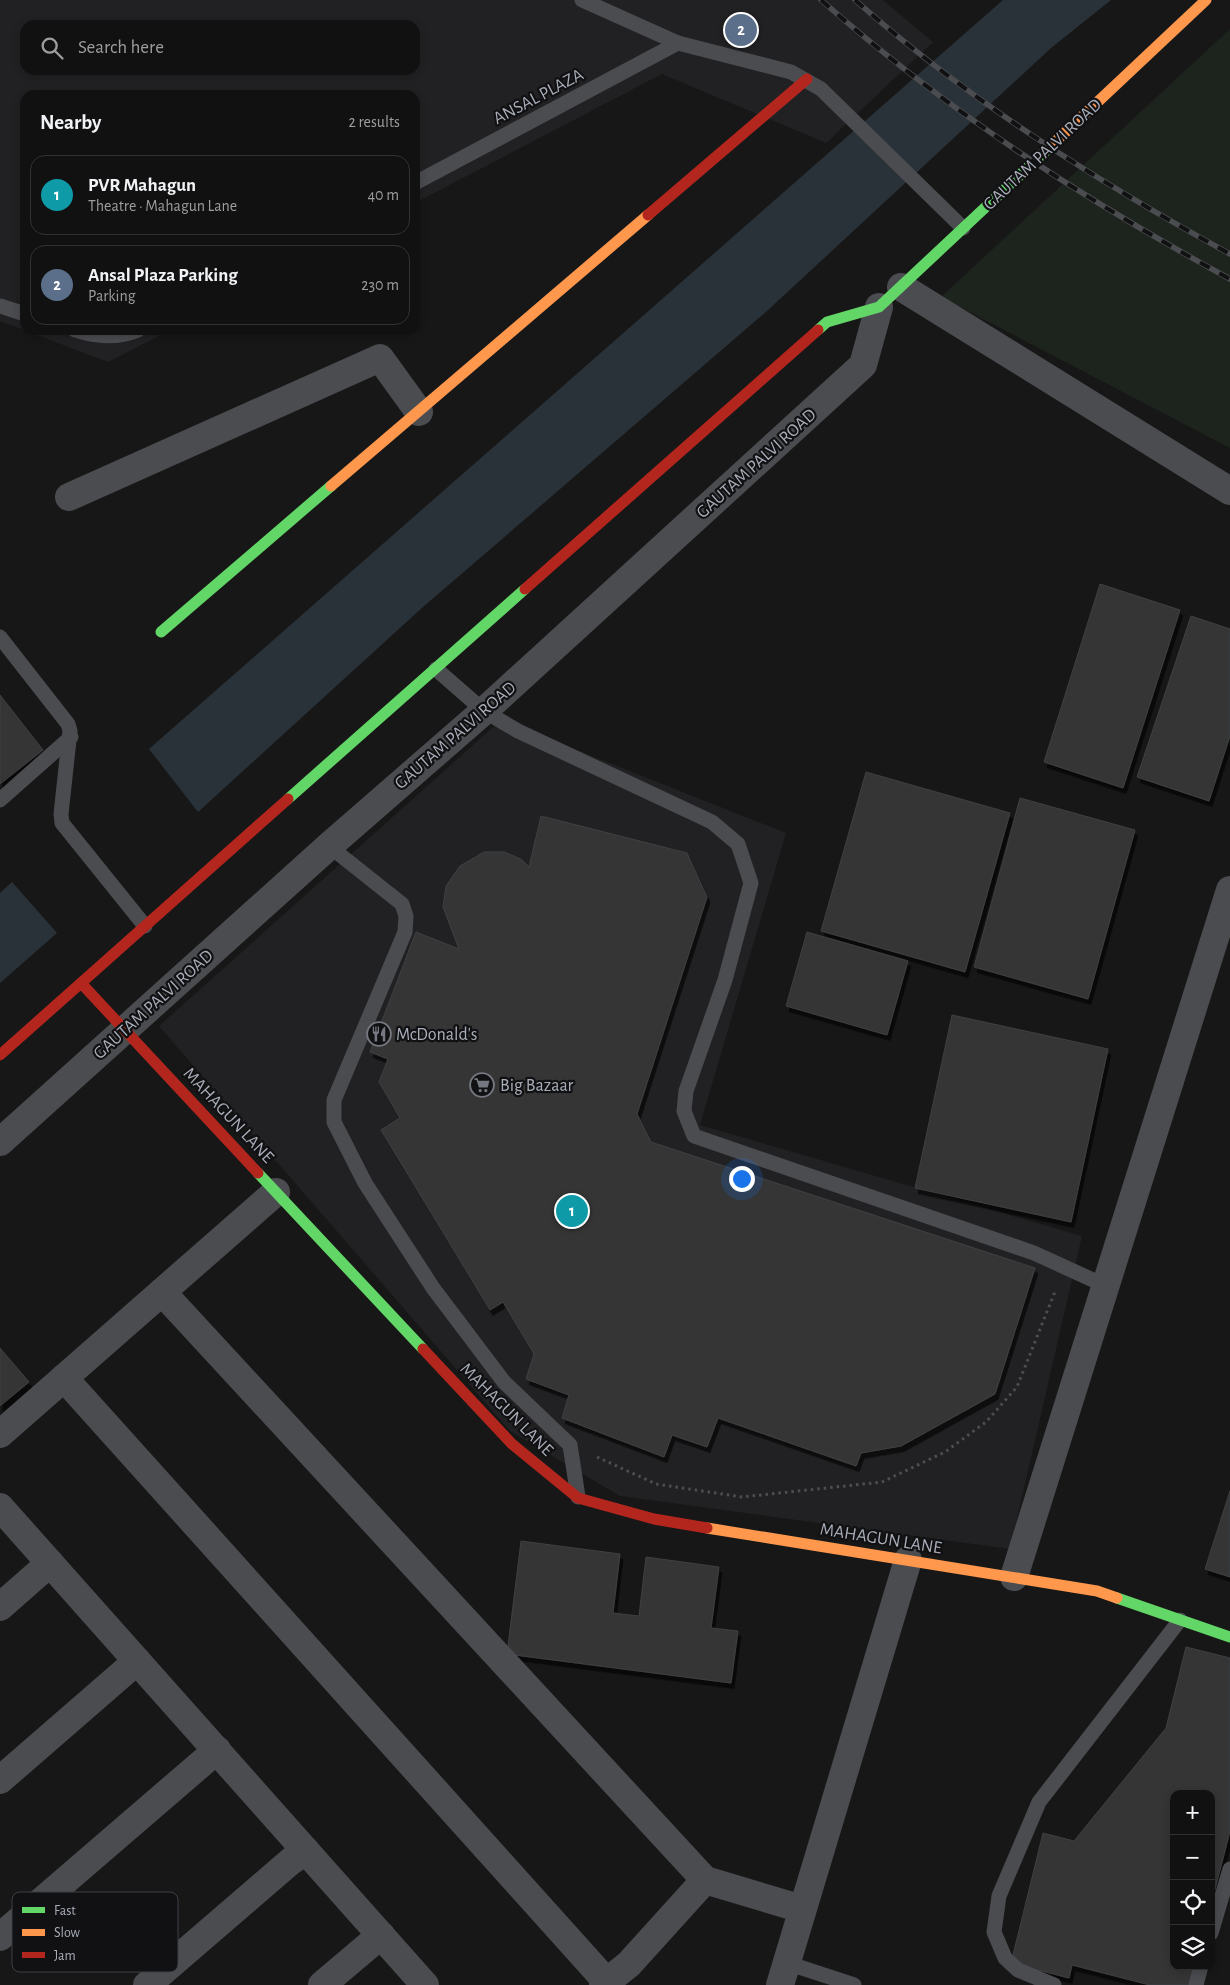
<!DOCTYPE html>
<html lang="en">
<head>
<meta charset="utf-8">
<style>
  body { margin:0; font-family:"Alegreya Sans",sans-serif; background:#1e1f1f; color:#f1f3f6 }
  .controls { position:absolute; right:15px; bottom:15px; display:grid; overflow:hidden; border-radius:10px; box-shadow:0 2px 8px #0003 }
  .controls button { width:45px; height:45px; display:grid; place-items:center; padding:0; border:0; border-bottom:1px solid #303131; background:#111; color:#f1f3f6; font:25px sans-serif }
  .you { position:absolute; left:741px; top:1178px; width:18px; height:18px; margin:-12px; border:4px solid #fff; border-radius:50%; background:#1a73e8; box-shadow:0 0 0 8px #1a73e833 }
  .badge { display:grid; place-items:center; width:32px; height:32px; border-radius:50%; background:#757880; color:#fff; font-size:16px; font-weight:700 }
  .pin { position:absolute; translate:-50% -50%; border:2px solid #fff; box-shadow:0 1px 5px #0006 }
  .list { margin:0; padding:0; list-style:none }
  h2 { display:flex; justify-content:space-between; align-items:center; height:65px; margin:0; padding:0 20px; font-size:21px }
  h2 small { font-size:16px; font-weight:400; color:#9c9d9f }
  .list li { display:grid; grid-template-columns:32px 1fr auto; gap:15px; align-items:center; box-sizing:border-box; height:80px; margin:0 10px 10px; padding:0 10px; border:1px solid #303131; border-radius:15px }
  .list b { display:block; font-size:19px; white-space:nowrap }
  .list p { margin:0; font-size:16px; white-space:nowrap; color:#9c9d9f }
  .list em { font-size:16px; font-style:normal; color:#9c9d9f }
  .icon { flex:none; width:28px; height:28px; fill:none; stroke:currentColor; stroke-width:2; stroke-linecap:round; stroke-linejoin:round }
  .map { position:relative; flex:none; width:1230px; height:1985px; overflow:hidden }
  .search { position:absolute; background:#111; box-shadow:0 2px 8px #0003; left:20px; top:20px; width:400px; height:55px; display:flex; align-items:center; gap:12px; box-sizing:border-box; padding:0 18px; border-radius:15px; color:#9c9d9f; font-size:19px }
  .panel { position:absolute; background:#111; box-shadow:0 2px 8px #0003; left:20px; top:90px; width:400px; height:245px; border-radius:15px }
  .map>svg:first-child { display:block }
  .built { fill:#212123; fill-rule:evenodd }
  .green { fill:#1d241e }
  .water { fill:#2a3239 }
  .building { fill:#353536; stroke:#3f4043; filter:url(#shadow) }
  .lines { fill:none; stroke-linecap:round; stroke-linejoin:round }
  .path { stroke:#4d4e52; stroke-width:3; stroke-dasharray:2.5 4; stroke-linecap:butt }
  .lane { stroke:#4b4c50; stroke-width:15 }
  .street { stroke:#4b4c50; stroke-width:28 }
  .fast { stroke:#63d668; stroke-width:11 }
  .slow { stroke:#ff974d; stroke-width:11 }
  .jam { stroke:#b3261e; stroke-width:11 }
  .rail-casing { stroke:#4b4c4f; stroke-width:5.5 }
  .rail { stroke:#111113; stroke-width:4; stroke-dasharray:11; stroke-linecap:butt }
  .labels { text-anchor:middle; stroke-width:4.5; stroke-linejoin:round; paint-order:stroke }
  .street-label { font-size:18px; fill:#a8adb8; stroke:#111113 }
  .poi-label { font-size:18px; fill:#a8adb8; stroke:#111113; text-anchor:start }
  .key { fill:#111113; stroke:#3e4045; stroke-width:1 }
  .key-label { font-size:14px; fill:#a8adb8 }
</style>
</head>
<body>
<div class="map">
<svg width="1230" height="1985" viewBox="0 0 1230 1985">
  <defs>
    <filter id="shadow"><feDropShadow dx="3" dy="5.5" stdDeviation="0" flood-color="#0009"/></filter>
  </defs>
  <rect width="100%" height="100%" fill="#171717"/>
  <g class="built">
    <path d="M0 0H883L933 42 826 143 662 74 415 203V95H25V330H171L108 362 0 321ZM25 25H415V70H25Z"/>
    <polygon points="501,720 786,833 700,1125 1082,1236 1010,1549 620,1496 510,1431 159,1026"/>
  </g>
  <polygon class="green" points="1230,29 1230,448 941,297"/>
  <g class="water">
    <polygon points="1003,0 1111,0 1051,48 767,311 423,607 198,812 149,749"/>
    <polygon points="12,882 57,933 0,983 0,893"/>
  </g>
  <g class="building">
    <polygon points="1100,584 1180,610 1123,788 1044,762"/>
    <polygon points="1191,616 1230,629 1230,736 1209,801 1137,777"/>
    <polygon points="0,695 43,750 0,784"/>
    <polygon points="866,772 1010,813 965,972 821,931"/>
    <polygon points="1020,798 1135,830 1088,999 974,967"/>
    <polygon points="541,816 687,853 707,897 637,1114 651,1142 1035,1268 995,1394 901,1446 861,1453 856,1466 718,1418 707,1447 672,1435 664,1457 562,1418 569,1395 526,1379 534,1354 503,1302 490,1310 381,1130 400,1118 379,1082 388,1059 370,1052 416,932 459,949 443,907 446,886 460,866 484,852 504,852 521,859 529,867"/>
    <polygon points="807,932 908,961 887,1035 786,1006"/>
    <polygon points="952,1015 1108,1049 1071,1222 915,1188"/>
    <polygon points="0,1348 29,1382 0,1406"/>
    <polygon points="1230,1491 1230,1577 1205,1569"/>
    <polygon points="521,1541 620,1554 613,1613 639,1616 646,1557 719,1567 711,1628 738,1631 731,1683 507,1654"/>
    <polygon points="1186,1647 1230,1658 1230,1831 1211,1905 1211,1794 1174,1794 1174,1966 1196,1966 1191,1985 1150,1985 1072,1965 1069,1978 1011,1963 1043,1833 1074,1841 1166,1728"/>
  </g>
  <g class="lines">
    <polyline class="path" points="597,1457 656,1484 742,1497 882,1482 945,1452 986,1422 1017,1387 1056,1289"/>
    <g class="lane">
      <polyline points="582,0 678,43 791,72 821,89 963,228"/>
      <polyline points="415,183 678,43"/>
      <polyline points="0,306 25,314"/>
      <path d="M75 330C96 337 116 339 138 330"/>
      <polyline points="0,637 68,724 70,731 61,814 62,823 145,926"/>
      <polyline points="436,669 484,711 518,731 712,822 738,844 751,883 725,980 686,1091 684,1111 694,1136 1034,1253 1106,1286"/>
      <polyline points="0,800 71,737"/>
      <polyline points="329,846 402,904 406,916 405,932 334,1100 334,1122 365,1183 433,1288 504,1382 570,1445 578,1497"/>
      <polyline points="1211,1933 1230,1869"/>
      <polyline points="787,1963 854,1985"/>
      <polyline points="1054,1985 1018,1970 1005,1958 994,1932 999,1896 1039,1802 1180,1620"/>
      <polyline points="1196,1985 1201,1966"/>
    </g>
    <g class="street">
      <polyline points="901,287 1230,491"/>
      <polyline points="69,497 380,358 419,412"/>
      <polyline points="0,1142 329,846 484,711 863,365 879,307"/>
      <polyline points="162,1292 705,1880 802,1909"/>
      <polyline points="64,1378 607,1982"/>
      <polyline points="0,1434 276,1192"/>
      <polyline points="0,1507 425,1985"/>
      <polyline points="1014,1577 1230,890"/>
      <polyline points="0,1607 50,1563"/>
      <polyline points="0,1780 137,1661"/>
      <polyline points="0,1937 217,1750"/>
      <polyline points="147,1985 291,1861 306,1851"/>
      <polyline points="322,1985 381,1935"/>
      <polyline points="603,1985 629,1964 705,1880"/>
      <polyline points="780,1985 908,1560"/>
    </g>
    <g class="fast">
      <polyline points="818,330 827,322 879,307 1054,143"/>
      <polyline points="161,632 331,486"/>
      <polyline points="288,799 525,589"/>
      <polyline points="258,1173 423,1349"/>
      <polyline points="1117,1598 1230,1637"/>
    </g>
    <g class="slow">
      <polyline points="1054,143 1206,0"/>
      <polyline points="331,486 648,215"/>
      <polyline points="707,1528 1097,1591 1117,1598"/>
    </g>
    <g class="jam">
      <polyline points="648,215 807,79"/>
      <polyline points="525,589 818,330"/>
      <polyline points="81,983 258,1173"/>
      <polyline points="0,1055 288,799"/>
      <polyline points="423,1349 512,1444 578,1498 654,1519 707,1528"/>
    </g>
    <g class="rail-casing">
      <g id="rail">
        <path d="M821 0C947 111 1083 199 1230 279"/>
        <path d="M855 0C968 100 1098 182 1230 254"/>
      </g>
    </g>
    <use href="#rail" class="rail"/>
  </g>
  <defs>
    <g id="restaurant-ring" transform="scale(1.25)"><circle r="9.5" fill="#111113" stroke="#757880" stroke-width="1.5"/><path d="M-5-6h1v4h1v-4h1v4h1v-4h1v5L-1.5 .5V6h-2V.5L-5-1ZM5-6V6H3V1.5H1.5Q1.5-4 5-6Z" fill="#757880"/></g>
    <g id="supermarket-ring" transform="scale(1.25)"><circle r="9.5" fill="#111113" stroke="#757880" stroke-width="1.5"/><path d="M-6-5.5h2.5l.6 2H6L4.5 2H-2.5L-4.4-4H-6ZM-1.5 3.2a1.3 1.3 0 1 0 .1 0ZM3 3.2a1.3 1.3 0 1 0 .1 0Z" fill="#757880"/></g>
  </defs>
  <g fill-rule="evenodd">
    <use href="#restaurant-ring" x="379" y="1034"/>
    <use href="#supermarket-ring" x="482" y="1085"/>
  </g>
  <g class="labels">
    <g class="street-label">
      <text transform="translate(538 96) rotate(-28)" y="6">ANSAL PLAZA</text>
      <text transform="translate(1042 154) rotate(-43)" y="6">GAUTAM PALVI ROAD</text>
      <text transform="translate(756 463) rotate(-42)" y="6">GAUTAM PALVI ROAD</text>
      <text transform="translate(455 735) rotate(-41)" y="6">GAUTAM PALVI ROAD</text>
      <text transform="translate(153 1004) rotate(-42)" y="6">GAUTAM PALVI ROAD</text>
      <text transform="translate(229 1115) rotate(47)" y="6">MAHAGUN LANE</text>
      <text transform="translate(507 1409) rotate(45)" y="6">MAHAGUN LANE</text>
      <text transform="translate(881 1538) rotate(9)" y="6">MAHAGUN LANE</text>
    </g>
    <g class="poi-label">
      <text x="396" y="1040">McDonald's</text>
      <text x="500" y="1091">Big Bazaar</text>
    </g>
  </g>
  <rect x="12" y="1892" width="166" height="80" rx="8" class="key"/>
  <rect x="22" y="1907" width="23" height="6" fill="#63d668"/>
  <rect x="22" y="1929" width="23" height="7" fill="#ff974d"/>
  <rect x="22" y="1952" width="23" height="6" fill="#b3261e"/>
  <g class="key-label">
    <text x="54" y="1915">Fast</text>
    <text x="54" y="1937">Slow</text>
    <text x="54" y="1960">Jam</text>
  </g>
</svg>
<div class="controls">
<button>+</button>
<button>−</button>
<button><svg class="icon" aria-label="locate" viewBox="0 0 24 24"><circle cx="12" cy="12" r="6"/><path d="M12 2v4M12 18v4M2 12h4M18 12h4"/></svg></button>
<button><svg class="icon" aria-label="layers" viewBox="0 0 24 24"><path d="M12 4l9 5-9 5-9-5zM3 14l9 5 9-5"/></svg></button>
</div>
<div class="you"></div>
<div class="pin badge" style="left:572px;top:1211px;background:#0f9aa8">1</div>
<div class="pin badge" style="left:741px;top:30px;background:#5c6f8a">2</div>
<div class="search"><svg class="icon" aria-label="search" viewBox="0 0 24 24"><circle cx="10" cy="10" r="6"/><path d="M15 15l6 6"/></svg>Search here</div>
<section class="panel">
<h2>Nearby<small>2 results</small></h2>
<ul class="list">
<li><span class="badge" style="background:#0f9aa8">1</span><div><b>PVR Mahagun</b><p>Theatre · Mahagun Lane</p></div><em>40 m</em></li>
<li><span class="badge" style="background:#5c6f8a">2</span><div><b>Ansal Plaza Parking</b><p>Parking</p></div><em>230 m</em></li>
</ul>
</section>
</div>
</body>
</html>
